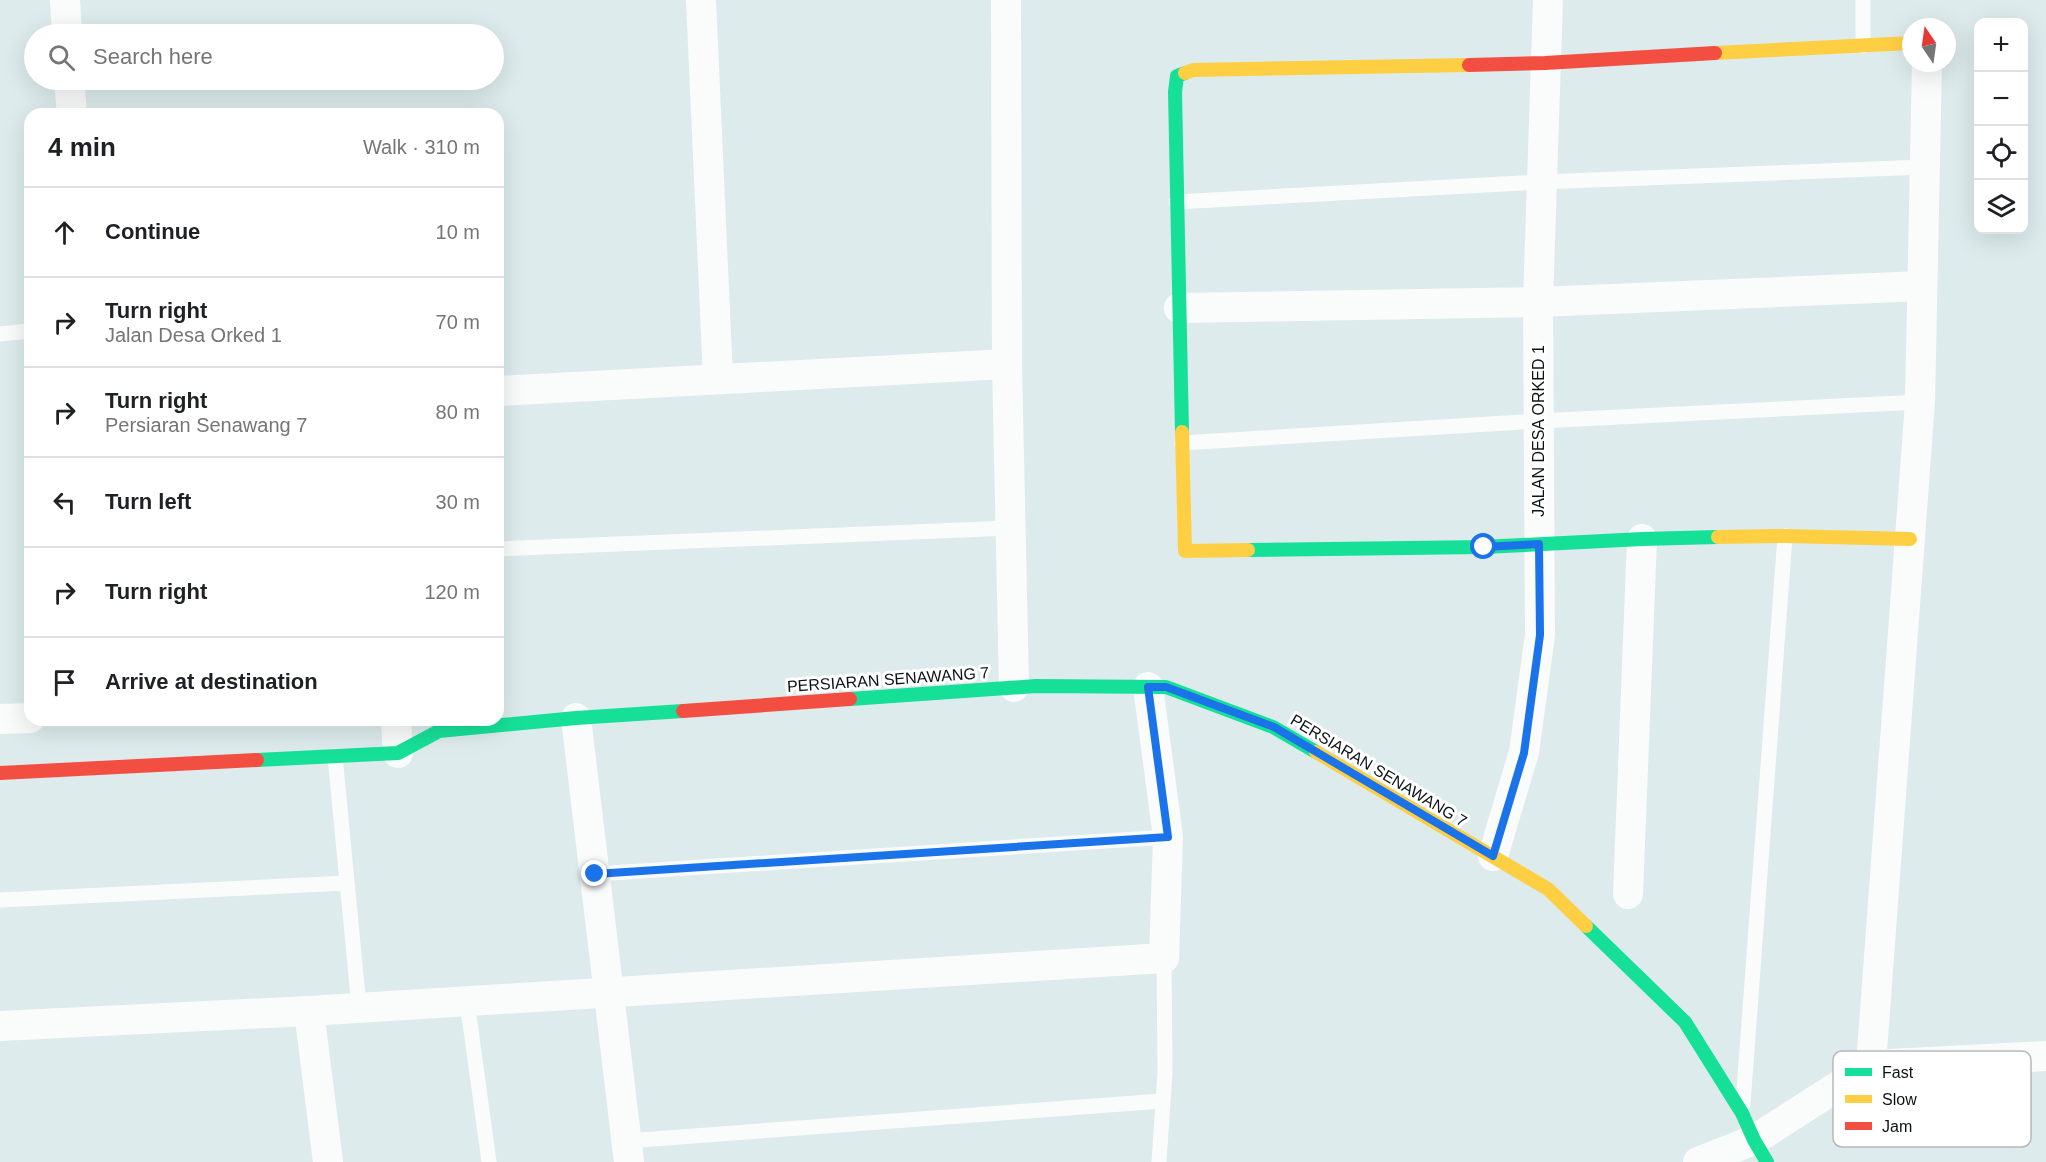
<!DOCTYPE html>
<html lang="en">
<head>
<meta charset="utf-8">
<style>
  body { margin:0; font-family:Arial,sans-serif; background:#f6f6f6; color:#202124 }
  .controls { position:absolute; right:18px; top:18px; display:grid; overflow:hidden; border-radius:12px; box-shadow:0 6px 24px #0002 }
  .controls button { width:54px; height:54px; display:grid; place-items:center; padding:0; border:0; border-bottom:2px solid #e0e0e0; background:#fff; color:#202124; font:30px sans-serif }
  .compass { position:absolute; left:1902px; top:18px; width:54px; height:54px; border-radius:50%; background:#fff; box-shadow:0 6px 24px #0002; rotate:347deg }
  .stop { position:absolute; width:18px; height:18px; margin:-14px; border:4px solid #1a73e8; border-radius:50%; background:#fff }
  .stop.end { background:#1a73e8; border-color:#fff; box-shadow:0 2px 6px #0008 }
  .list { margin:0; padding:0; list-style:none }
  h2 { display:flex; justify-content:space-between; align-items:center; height:78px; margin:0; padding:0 24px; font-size:26px }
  h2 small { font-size:20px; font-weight:400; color:#757577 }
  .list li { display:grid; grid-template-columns:39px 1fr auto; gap:18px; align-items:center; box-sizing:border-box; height:90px; padding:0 24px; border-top:2px solid #e0e0e0 }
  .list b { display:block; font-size:22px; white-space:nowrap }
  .list p { margin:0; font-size:20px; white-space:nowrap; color:#757577 }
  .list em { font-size:20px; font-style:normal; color:#757577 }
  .icon { flex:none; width:33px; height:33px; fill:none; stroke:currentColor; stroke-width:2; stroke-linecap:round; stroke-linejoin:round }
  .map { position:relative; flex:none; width:2046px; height:1162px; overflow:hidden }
  .search { position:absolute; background:#fff; box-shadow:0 6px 24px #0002; left:24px; top:24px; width:480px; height:66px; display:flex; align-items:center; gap:15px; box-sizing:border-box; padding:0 21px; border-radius:33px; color:#757577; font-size:22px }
  .panel { position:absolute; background:#fff; box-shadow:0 6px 24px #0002; left:24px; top:108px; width:480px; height:618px; border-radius:18px }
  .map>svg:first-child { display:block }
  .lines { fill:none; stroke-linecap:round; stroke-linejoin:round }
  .lane { stroke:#fafcfc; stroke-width:15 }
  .street { stroke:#fafcfc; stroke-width:30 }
  .fast { stroke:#16e098; stroke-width:14 }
  .slow { stroke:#ffcf43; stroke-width:14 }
  .jam { stroke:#f24e42; stroke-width:14 }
  .route { stroke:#1a73e8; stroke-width:8 }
  .labels { text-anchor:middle; stroke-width:6; stroke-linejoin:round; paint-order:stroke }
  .street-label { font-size:16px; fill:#0b1315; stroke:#fff }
  .key { fill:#fff; stroke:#b6b8b9; stroke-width:1.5 }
  .key-label { font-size:16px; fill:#0b1315 }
</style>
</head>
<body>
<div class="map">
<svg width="2046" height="1162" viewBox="0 0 2046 1162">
  <rect width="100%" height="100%" fill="#ddebed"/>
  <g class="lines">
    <g class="lane">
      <polyline points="1863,0 1863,46"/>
      <polyline points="1176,202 1541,182 1924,167"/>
      <polyline points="0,334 30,331"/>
      <polyline points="1182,443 1539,421 1920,402"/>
      <polyline points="498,549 1010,528"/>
      <polyline points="335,756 359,1007"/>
      <polyline points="595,874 1168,837"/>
      <polyline points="0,900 346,883"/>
      <polyline points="467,1001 489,1162"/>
      <polyline points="1743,1104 1785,536"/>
      <polyline points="626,1141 1162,1101"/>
      <polyline points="1159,1162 1165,1072 1164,958"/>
    </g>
    <g class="street">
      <polyline points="65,0 67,34"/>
      <polyline points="701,0 718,379"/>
      <polyline points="1006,0 1007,364 1014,687"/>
      <polyline points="69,80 72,114"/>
      <polyline points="1179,308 1538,302 1922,286"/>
      <polyline points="498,391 1007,364"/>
      <polyline points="576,718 629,1162"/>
      <polyline points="0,719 30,718"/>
      <polyline points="396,720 398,753"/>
      <polyline points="1493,856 1524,752 1540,635 1538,302 1548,0"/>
      <polyline points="1628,894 1642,539"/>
      <polyline points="309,1011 328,1162"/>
      <polyline points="0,1026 309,1011 1164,958 1168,837 1148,687"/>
      <polyline points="1871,1065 1920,402 1927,63"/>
      <polyline points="1698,1162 1754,1140 1871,1065 2046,1056"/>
    </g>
    <g class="fast">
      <polyline points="1182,432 1175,92 1177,76 1185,73"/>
      <polyline points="1248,550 1484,547 1642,539 1718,537"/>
      <polyline points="850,699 1036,686 1166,687 1273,727 1316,752"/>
      <polyline points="257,760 398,753 439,731 576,718 683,711"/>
      <polyline points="1586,926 1685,1022 1742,1113 1754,1140 1767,1162"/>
    </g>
    <g class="slow">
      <polyline points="1715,53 1911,43"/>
      <polyline points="1185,73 1193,70 1469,65"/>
      <polyline points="1182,432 1185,551 1248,550"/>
      <polyline points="1718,537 1785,536 1910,539"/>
      <polyline points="1316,752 1548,889 1586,926"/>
    </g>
    <g class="jam">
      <polyline points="1469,65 1545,63 1715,53"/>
      <polyline points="683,711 850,699"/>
      <polyline points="0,773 257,760"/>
    </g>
  </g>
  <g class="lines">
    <polyline class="route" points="595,874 1168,837 1148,687 1166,687 1274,727 1493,856 1524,753 1540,635 1539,544 1484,547"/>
  </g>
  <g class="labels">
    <g class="street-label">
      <text transform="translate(1538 431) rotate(-90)" y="6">JALAN DESA ORKED 1</text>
      <text transform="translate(888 679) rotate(-4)" y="6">PERSIARAN SENAWANG 7</text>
      <text transform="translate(1379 770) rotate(31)" y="6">PERSIARAN SENAWANG 7</text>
    </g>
  </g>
  <rect x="1833" y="1051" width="198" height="96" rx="9" class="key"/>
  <rect x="1845" y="1068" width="27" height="8" fill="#16e098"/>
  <rect x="1845" y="1095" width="27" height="8" fill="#ffcf43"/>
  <rect x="1845" y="1122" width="27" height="8" fill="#f24e42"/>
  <g class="key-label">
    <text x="1882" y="1078">Fast</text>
    <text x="1882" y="1105">Slow</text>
    <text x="1882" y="1132">Jam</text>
  </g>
</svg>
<div class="controls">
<button>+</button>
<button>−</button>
<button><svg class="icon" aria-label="locate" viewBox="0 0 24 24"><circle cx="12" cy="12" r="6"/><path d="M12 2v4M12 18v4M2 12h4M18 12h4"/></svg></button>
<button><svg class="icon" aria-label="layers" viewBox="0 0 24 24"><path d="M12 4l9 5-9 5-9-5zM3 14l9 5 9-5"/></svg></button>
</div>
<svg class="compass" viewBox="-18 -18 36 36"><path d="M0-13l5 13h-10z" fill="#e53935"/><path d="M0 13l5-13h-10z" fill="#757577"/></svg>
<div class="stop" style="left:1484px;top:547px"></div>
<div class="stop end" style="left:595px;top:874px"></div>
<div class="search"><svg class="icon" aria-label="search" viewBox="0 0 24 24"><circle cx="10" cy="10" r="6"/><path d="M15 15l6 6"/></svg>Search here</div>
<section class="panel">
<h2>4 min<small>Walk · 310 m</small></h2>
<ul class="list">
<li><svg class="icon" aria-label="ahead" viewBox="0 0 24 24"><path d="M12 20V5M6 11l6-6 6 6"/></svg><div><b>Continue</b></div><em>10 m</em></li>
<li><svg class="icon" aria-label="right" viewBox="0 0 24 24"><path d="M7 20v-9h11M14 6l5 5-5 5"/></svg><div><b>Turn right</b><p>Jalan Desa Orked 1</p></div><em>70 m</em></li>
<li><svg class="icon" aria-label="right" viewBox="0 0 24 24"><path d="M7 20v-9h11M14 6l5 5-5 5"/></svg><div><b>Turn right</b><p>Persiaran Senawang 7</p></div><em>80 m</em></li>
<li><svg class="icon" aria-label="left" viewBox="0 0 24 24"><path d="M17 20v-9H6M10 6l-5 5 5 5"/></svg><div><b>Turn left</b></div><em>30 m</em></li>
<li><svg class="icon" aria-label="right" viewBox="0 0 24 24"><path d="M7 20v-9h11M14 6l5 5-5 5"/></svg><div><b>Turn right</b></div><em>120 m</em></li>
<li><svg class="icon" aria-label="arrive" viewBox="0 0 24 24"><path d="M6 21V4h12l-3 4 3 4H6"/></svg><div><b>Arrive at destination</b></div></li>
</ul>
</section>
</div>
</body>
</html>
